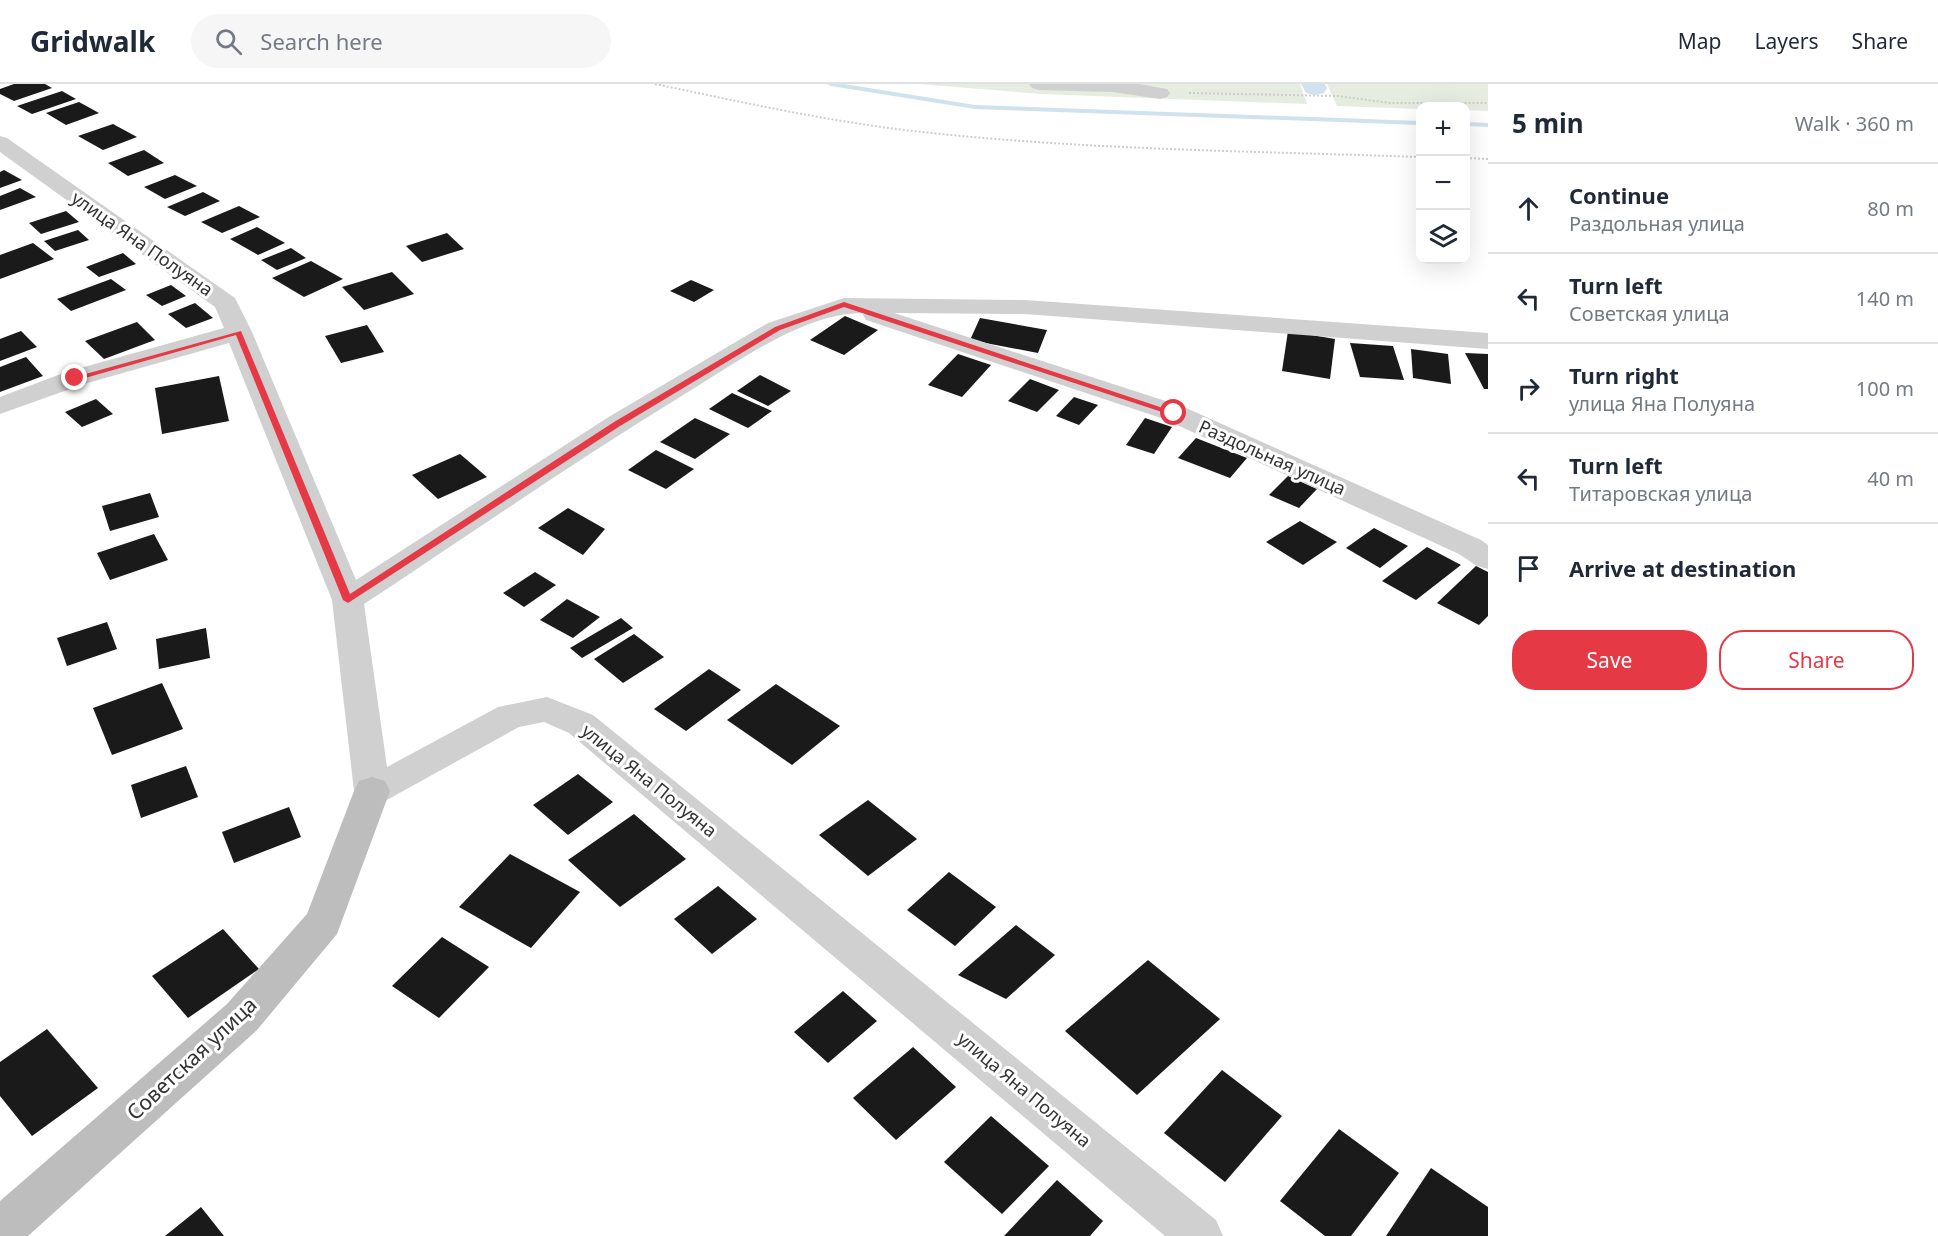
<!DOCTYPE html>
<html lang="en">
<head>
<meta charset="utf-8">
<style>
  body { margin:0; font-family:"Noto Sans",sans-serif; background:#f6f6f7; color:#1f2937 }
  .controls { position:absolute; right:18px; top:18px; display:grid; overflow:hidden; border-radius:12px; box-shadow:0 6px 24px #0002 }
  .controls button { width:54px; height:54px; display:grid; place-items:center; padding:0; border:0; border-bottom:2px solid #e0e1e3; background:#fff; color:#1f2937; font:30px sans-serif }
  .stop { position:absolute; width:18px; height:18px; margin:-14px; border:4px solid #e63946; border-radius:50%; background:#fff }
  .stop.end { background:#e63946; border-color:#fff; box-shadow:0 2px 6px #0008 }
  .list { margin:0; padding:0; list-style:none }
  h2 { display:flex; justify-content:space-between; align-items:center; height:78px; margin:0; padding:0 24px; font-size:26px }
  h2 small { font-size:20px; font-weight:400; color:#747a83 }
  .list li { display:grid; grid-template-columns:39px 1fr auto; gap:18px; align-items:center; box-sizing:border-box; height:90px; padding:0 24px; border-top:2px solid #e0e1e3 }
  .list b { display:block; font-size:22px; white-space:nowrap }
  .list p { margin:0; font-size:20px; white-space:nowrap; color:#747a83 }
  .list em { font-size:20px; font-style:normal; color:#747a83 }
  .actions { display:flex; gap:12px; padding:18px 24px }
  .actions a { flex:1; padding:14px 0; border:2px solid #e63946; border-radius:24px; text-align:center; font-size:21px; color:#e63946 }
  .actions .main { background:#e63946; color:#fff }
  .icon { flex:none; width:33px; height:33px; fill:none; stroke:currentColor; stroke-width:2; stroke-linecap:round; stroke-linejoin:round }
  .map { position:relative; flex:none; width:1488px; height:1152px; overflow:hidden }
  header { display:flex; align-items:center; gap:36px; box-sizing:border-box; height:84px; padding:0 30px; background:#fff; border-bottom:2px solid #e0e1e3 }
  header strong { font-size:28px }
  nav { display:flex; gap:33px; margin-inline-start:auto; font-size:21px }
  .search { width:420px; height:54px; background:#f6f6f7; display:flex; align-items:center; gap:15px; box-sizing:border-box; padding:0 21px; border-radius:33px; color:#747a83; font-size:22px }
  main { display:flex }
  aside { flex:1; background:#fff }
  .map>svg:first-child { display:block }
  .green { fill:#e6ecdf }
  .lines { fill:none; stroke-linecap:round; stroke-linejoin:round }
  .stream { fill:#cfe2ee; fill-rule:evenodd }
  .canal { fill:#cfe2ee; fill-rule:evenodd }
  .building { fill:#1a1a1a }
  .path { stroke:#cdcdcd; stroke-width:2; stroke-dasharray:2 2; stroke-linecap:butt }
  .street { fill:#d0d0d0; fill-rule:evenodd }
  .secondary { fill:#bdbdbd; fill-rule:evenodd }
  .route { fill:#e63946 }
  .labels { text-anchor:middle; stroke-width:6; stroke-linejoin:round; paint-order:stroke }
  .street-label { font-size:18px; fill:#333; stroke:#fff }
  .near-street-label { font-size:21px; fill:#333; stroke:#fff }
</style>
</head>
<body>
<header>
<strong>Gridwalk</strong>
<div class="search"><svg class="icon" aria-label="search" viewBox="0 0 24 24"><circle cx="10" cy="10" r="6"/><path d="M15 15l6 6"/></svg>Search here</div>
<nav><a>Map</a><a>Layers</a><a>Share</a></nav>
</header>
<main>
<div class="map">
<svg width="1488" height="1152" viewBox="0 0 1488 1152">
  <rect width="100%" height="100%" fill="#fff"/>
  <g class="green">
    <polygon points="919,0 1300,0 1307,20 1041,10"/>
    <polygon points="1327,0 1488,0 1488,27 1466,26 1466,22 1420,22 1420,25 1337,22"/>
  </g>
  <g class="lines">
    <g class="stream">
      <polygon points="827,0 844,0 975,21 1420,37 1420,41 975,25 831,2"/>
      <polygon points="1466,38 1488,39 1488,43 1466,42"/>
    </g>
    <polygon class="canal" points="1301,0 1325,0 1327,4 1324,9 1315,11 1306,9"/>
  </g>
  <g class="building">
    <polygon points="14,0 45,0 52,4 14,17 0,10 0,5"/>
    <polygon points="62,7 76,15 32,30 17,22"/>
    <polygon points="79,18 99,29 66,41 46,29"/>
    <polygon points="113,40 137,53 103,66 78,52"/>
    <polygon points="144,66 164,79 128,92 108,79"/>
    <polygon points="4,86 22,96 0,104 0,88"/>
    <polygon points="175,91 197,102 165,115 144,103"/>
    <polygon points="20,104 36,113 0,126 0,112"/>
    <polygon points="203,108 220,117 185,132 167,123"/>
    <polygon points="239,122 260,133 222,149 201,138"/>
    <polygon points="66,127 79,138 41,150 29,139"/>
    <polygon points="257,143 285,159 258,171 230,155"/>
    <polygon points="78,146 89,156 55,167 44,157"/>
    <polygon points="447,149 464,165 422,178 406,162"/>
    <polygon points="33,159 54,175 0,195 0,171"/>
    <polygon points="291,164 306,174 277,186 261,176"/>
    <polygon points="123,169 136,180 99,193 86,183"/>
    <polygon points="311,177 343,195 304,213 272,194"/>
    <polygon points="392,188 414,210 364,226 342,203"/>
    <polygon points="111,195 126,206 71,227 57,215"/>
    <polygon points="691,196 714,206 694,218 670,207"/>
    <polygon points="171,201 186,212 162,222 146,211"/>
    <polygon points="195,219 213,234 186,244 168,230"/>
    <polygon points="845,232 878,246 844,271 810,256"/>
    <polygon points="980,234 1047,246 1038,269 970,256"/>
    <polygon points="137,238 155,256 104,275 85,257"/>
    <polygon points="367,241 384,268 341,279 325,252"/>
    <polygon points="21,247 37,263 0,277 0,255"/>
    <polygon points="1288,247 1335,255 1330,295 1282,287"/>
    <polygon points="1350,259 1393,262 1404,296 1360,293"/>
    <polygon points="1411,265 1448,270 1451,300 1413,294"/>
    <polygon points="1465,269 1488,270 1488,305 1484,305"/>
    <polygon points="958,270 991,281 962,313 928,301"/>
    <polygon points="26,273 43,292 0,308 0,283"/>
    <polygon points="760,291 791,307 768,322 737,307"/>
    <polygon points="219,292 229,337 162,350 155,304"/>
    <polygon points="1030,295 1059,306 1037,328 1008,317"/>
    <polygon points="732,309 772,327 748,344 709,325"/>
    <polygon points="1074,313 1098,321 1079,341 1056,332"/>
    <polygon points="96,315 113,330 82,343 65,328"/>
    <polygon points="695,334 730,350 695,375 660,358"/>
    <polygon points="1145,334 1172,343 1154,370 1126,361"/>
    <polygon points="1196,354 1247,374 1230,394 1178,374"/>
    <polygon points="656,366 694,385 666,405 628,386"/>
    <polygon points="460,370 487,393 438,415 412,391"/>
    <polygon points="1288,392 1317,405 1299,424 1269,411"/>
    <polygon points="150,409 159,433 110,447 102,422"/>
    <polygon points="568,424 605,445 583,471 538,444"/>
    <polygon points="1300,437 1337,458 1303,481 1266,458"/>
    <polygon points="1374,444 1408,462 1380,484 1346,464"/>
    <polygon points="154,450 168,476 110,496 97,469"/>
    <polygon points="1427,463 1461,481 1416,516 1382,497"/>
    <polygon points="1476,482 1488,488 1488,532 1479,541 1437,519"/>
    <polygon points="535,488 556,501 524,523 503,509"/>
    <polygon points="567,515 600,533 573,554 540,536"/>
    <polygon points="621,534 633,544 582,574 570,564"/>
    <polygon points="107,538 117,565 67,582 57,554"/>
    <polygon points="206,544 210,574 159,585 156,555"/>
    <polygon points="634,550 664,573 623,599 594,575"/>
    <polygon points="709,585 741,606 686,647 654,625"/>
    <polygon points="162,599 183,645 112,671 93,624"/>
    <polygon points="776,600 840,642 792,681 727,636"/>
    <polygon points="186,682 198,713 141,734 131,701"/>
    <polygon points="578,690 613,718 568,751 533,721"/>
    <polygon points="868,716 917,755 868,792 819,751"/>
    <polygon points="289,723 301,753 234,779 222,748"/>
    <polygon points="634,730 686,775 620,823 568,776"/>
    <polygon points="510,770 580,808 531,864 459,823"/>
    <polygon points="949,788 996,823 955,862 907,826"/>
    <polygon points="718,802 757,835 712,870 674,835"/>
    <polygon points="1016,841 1055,871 1006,915 958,891"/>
    <polygon points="223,845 259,885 188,934 152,892"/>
    <polygon points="442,853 489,883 439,934 392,902"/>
    <polygon points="1148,876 1220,935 1137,1011 1065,947"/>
    <polygon points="843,907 877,937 828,979 794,948"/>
    <polygon points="47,945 98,1004 32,1052 0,1012 0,978"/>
    <polygon points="913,963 956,1003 896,1056 853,1014"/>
    <polygon points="1222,986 1282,1032 1225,1098 1164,1049"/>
    <polygon points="991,1032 1049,1082 1002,1130 944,1078"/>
    <polygon points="1339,1045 1399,1089 1351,1152 1325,1152 1280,1117"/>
    <polygon points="1431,1084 1488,1123 1488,1152 1386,1152"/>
    <polygon points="1057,1096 1103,1137 1090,1152 1004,1152"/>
    <polygon points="201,1123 224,1152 165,1152"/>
  </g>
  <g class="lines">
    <g class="path">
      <path d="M655 0C741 18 826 37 913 47 1081 66 1251 67 1420 73"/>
      <polyline points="1189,9 1338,12 1390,19 1488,19"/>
      <polyline points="1466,74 1488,75"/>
    </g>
    <g class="street">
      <polygon points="1029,0 1139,0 1167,5 1170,9 1167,13 1160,15 1113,8 1039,6 1032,4"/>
      <path d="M0 52 7 54 235 214 252 248 356 496 607 334 768 239 844 214 1025 216 1488 249V265L1025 230 894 229 1184 323 1481 456 1488 461V485L1477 482 1459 470 1164 335 866 236 863 231 864 229C805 228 738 278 688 308 578 375 472 449 364 520L387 683 498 623 547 613 593 631 1216 1136 1223 1152H1165L569 649 544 638 519 643 385 717 372 721 359 717 354 707 332 516 229 259 84 300 0 330V313L66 288 224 244 215 223 0 68Z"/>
    </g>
    <polygon class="secondary" points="372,693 385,697 390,707 337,850 257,946 28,1152 0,1152 0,1117 227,920 307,830 354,707 359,697"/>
  </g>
  <polygon class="route" points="844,218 1178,329 1171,331 844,223 780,246 620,342 348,519 343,516 236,251 78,296 71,294 241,247 350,510 614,338 775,243"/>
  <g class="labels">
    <g class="street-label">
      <text transform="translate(142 160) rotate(35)" y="6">улица Яна Полуяна</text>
      <text transform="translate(1272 374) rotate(24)" y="6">Раздольная улица</text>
      <text transform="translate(649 697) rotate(39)" y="6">улица Яна Полуяна</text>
      <text transform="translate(1024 1006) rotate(40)" y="6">улица Яна Полуяна</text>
    </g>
    <g class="near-street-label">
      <text transform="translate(192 975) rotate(-43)" y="7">Советская улица</text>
    </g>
  </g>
</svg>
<div class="controls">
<button>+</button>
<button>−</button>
<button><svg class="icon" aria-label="layers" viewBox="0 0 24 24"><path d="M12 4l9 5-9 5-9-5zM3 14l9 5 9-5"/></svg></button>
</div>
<div class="stop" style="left:1174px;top:329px"></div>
<div class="stop end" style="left:75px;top:294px"></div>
</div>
<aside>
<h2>5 min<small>Walk · 360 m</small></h2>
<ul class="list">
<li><svg class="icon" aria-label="ahead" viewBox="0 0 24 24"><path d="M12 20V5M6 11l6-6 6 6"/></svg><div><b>Continue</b><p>Раздольная улица</p></div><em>80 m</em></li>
<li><svg class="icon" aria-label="left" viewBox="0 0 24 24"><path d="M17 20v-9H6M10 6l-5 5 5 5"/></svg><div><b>Turn left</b><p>Советская улица</p></div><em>140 m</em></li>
<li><svg class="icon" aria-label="right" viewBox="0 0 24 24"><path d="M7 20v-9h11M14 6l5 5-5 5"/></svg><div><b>Turn right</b><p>улица Яна Полуяна</p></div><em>100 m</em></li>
<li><svg class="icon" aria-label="left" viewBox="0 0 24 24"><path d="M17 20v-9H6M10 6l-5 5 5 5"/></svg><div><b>Turn left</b><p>Титаровская улица</p></div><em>40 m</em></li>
<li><svg class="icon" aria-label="arrive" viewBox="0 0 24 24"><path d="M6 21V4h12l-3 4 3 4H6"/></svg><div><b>Arrive at destination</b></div></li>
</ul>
<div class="actions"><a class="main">Save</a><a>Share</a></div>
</aside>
</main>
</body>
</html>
